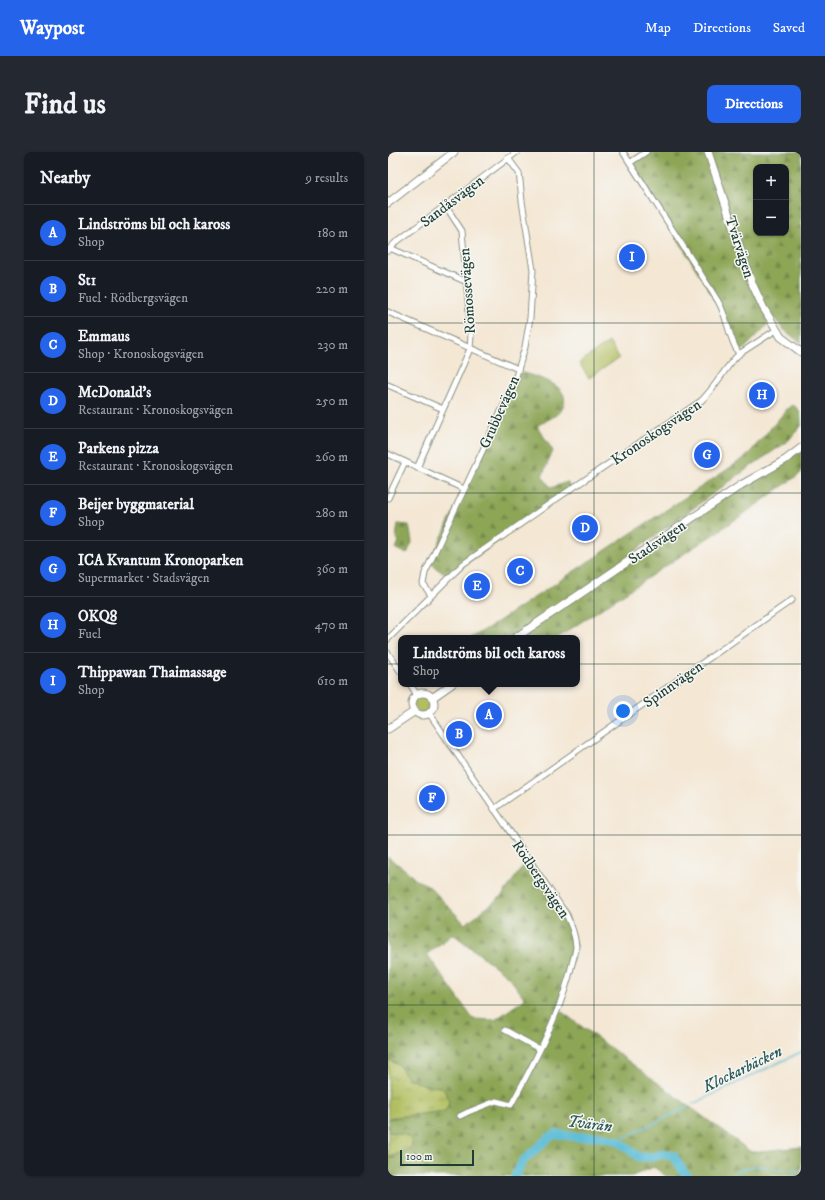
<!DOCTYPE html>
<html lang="en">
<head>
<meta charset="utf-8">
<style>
  body { margin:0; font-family:"IM FELL DW Pica",serif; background:#242831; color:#f1f3f6 }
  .controls { position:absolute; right:12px; top:12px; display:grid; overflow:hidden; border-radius:8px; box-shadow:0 1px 3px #0004 }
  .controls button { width:36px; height:36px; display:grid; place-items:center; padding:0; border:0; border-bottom:1px solid #363941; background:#171b24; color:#f1f3f6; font:20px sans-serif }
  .scale { position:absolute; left:12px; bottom:10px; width:74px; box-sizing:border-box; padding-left:4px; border:2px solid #1f3d34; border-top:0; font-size:11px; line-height:14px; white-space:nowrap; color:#1f3d34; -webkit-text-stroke:3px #f6f6f2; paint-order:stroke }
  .you { position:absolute; left:235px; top:559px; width:14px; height:14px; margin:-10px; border:3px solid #fff; border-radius:50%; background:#1a73e8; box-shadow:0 0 0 6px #1a73e833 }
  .badge { display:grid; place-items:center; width:26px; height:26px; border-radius:50%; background:#2563eb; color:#fff; font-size:13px; font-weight:700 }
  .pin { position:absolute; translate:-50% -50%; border:2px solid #fff; box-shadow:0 1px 4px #0006 }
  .popup { position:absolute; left:10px; top:483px; width:182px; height:52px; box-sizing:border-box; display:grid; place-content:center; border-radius:8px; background:#171b24; filter:drop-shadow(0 1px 3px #0005); font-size:13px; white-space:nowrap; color:#9ea1a6 }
  .popup b { font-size:15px; color:#f1f3f6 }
  .popup::after { content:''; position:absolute; left:50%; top:100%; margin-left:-8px; border:8px solid transparent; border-top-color:#171b24 }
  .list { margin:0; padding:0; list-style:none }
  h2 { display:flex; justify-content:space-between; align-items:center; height:52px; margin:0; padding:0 16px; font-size:17px }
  h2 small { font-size:13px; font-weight:400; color:#9ea1a6 }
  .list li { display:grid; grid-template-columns:26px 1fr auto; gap:12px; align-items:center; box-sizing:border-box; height:56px; padding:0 16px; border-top:1px solid #363941 }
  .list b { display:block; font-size:15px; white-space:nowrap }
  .list p { margin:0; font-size:13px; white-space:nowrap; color:#9ea1a6 }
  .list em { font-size:13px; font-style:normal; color:#9ea1a6 }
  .map { position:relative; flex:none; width:413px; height:1024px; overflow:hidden; border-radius:8px }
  header { display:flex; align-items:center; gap:24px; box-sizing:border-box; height:56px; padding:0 20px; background:#2563eb; color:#fff }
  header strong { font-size:19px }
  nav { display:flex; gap:22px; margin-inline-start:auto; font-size:14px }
  .intro { display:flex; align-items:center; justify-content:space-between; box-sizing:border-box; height:96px; padding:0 24px }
  h1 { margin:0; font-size:28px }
  .button { padding:10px 18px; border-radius:8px; background:#2563eb; color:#fff; font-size:14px; font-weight:700 }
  main { display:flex; gap:24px; padding:0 24px }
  aside { flex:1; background:#171b24; border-radius:8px; box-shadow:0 1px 3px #0004 }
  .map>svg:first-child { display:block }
  .grass { fill:url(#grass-tufts); stroke:#687e4a }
  .forest { fill:url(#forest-firs); stroke:#567246; fill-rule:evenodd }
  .park { fill:#b2bf61; stroke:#687e4a }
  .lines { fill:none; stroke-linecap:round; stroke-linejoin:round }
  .stream { stroke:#57bbd6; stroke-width:1.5 }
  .river { stroke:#57bbd6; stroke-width:9 }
  .street-casing { stroke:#8a9284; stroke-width:7 }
  .secondary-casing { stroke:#8a9284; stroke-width:9 }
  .street { stroke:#fff; stroke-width:5 }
  .secondary { stroke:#fff; stroke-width:7 }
  .grid { fill:none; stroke:#1f3d34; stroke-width:1; stroke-opacity:0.55 }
  .labels { text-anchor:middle; stroke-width:3; stroke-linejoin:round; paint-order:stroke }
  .street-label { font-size:15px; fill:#1f3d34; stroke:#f6f6f2 }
  .water-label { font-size:16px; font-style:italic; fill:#2d5c5c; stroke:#f6f6f2 }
</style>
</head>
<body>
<header>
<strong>Waypost</strong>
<nav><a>Map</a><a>Directions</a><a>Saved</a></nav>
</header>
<div class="intro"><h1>Find us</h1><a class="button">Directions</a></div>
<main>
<aside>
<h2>Nearby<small>9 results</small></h2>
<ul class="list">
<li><span class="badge">A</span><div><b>Lindströms bil och kaross</b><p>Shop</p></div><em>180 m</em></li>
<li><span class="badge">B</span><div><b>St1</b><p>Fuel · Rödbergsvägen</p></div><em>220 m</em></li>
<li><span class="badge">C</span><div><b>Emmaus</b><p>Shop · Kronoskogsvägen</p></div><em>230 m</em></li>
<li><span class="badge">D</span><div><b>McDonald's</b><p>Restaurant · Kronoskogsvägen</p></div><em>250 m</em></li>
<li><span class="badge">E</span><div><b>Parkens pizza</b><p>Restaurant · Kronoskogsvägen</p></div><em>260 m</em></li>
<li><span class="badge">F</span><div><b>Beijer byggmaterial</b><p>Shop</p></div><em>280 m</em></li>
<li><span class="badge">G</span><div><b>ICA Kvantum Kronoparken</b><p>Supermarket · Stadsvägen</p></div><em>360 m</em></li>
<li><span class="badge">H</span><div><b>OKQ8</b><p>Fuel</p></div><em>470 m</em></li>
<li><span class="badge">I</span><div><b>Thippawan Thaimassage</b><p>Shop</p></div><em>610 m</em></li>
</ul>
</aside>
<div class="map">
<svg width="413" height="1024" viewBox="0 0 413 1024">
  <defs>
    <pattern id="grass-tufts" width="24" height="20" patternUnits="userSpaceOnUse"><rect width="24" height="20" fill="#b2bf61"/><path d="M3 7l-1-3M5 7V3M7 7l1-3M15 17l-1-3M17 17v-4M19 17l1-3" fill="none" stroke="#909c51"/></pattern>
    <pattern id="forest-firs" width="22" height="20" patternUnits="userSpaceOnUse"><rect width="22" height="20" fill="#8da657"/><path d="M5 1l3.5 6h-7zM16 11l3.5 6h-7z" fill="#738849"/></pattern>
  </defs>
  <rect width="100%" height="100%" fill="#f6f6f2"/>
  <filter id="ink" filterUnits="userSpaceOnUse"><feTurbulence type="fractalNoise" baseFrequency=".025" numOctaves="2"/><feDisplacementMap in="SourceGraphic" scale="8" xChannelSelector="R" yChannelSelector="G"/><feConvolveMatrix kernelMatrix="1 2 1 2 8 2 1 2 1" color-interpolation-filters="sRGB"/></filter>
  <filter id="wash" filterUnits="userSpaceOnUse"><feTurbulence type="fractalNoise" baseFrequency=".012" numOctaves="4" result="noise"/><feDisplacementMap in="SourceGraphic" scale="16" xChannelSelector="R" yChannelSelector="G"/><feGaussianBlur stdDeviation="0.9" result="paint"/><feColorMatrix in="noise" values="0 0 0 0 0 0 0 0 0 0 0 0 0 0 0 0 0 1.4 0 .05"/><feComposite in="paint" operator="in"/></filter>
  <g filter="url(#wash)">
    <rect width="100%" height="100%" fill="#f4e7d4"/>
    <g class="grass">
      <circle cx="35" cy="552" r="9"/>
      <path d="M0 908 10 912 19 926 39 934 53 935C60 942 64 950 57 959L1 966 0 969Z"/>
      <path d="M0 979 1 980C11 982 28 981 23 996L0 1006Z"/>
    </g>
    <g class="forest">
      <path d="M256 0H413V191L395 177 386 166 351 202 339 168 243 10ZM368 15H398V81H368Z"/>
      <path d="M132 220C147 225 187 233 174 256 169 266 157 268 149 274L165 299 154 324 163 336 179 330 183 337 64 422C54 421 49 418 42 410Z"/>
      <path d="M405 253C413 258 413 264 413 274L399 290 363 314 140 477 353 333 413 299V321L353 364 169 486H98L93 485 83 486 105 473 358 305 401 255Z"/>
      <polygon points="10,372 21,373 24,390 19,402 8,397 11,389 8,385"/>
      <path d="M0 705 19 719 28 728 40 733 77 772 114 744 140 707 178 762 188 795 170 857 363 1000 413 995V1024H278L266 1015 244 1024H0V1006L23 996C28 981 11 982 1 980L0 969 1 966 57 959C64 950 60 942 53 935L39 934 19 926 10 912 0 908ZM65 782 121 825 137 847 107 868 85 867 39 802Z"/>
    </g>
    <polygon class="park" points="221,190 231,206 201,226 191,211"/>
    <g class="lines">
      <g class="stream">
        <polyline points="305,952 413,900"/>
        <polyline points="230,989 299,955"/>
        <path d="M343 1024C363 1005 389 1020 413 1019"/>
      </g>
      <polyline class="river" points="127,1024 135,1009 160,986 168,982 190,985 211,984 230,989 251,1005 265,1005 274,1002 286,1004 297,1022 300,1024"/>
    </g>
  </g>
  <g filter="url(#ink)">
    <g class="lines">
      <g class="street-casing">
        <g id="street">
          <path d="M235 0 330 149C340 166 340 185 351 202"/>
          <polyline points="243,10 258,0"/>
          <polyline points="2,96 79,130"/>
          <polyline points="0,99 7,91 129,0"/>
          <polyline points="0,160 130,217"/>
          <polyline points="0,233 55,257"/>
          <polyline points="0,302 76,337"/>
          <polyline points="29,316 82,197 83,183 74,79 57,53"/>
          <polyline points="0,346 17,310"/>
          <polyline points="43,443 35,432 37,421 125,234 137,195 142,166 145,118 134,49 132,29 131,21 120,6"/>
          <path d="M0 487 75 412 161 352 313 249C328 235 336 216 351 202L388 178"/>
          <polyline points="0,501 13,520"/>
          <polyline points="22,532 29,543"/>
          <path d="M41 561 178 762C183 773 187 782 188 794 188 800 185 807 184 812 174 858 146 911 123 953L108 949 80 960 72 964"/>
          <polyline points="106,657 404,448"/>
          <polyline points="117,878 151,897"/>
        </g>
      </g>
      <g class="secondary-casing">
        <g id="secondary">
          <polyline points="320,0 363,129 375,155 393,185 413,200"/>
          <polyline points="0,51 66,0"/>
          <polyline points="127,486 353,333 397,308 413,296"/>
          <circle cx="35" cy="552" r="11"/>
          <polyline points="44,546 64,532"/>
          <polyline points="0,577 27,559"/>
        </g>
      </g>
      <use href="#street" class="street"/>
      <use href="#secondary" class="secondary"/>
    </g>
  </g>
  <path class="grid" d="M206 0V1024M0 171H413M0 341H413M0 512H413M0 683H413M0 853H413"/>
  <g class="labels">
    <g class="street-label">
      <text transform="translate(64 49) rotate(-37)" y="5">Sandåsvägen</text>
      <text transform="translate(352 95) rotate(72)" y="5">Tvärvägen</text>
      <text transform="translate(79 139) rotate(-94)" y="5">Römossevägen</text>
      <text transform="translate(111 260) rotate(-66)" y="5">Grubbevägen</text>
      <text transform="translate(268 280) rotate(-34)" y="5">Kronoskogsvägen</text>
      <text transform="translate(269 390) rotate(-34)" y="5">Stadsvägen</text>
      <text transform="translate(285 532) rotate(-35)" y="5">Spinnvägen</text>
      <text transform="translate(153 727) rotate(56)" y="5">Rödbergsvägen</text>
    </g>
    <g class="water-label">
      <text transform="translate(354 916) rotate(-26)" y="6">Klockarbäcken</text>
      <text transform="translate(202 971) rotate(7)" y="6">Tvärån</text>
    </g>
  </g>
</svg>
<div class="controls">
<button>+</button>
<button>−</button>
</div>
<div class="scale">100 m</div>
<div class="you"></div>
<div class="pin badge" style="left:101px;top:563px">A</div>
<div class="popup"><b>Lindströms bil och kaross</b>Shop</div>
<div class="pin badge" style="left:71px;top:582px">B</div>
<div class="pin badge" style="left:132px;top:419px">C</div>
<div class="pin badge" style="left:197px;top:376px">D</div>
<div class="pin badge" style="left:89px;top:434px">E</div>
<div class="pin badge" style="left:44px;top:646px">F</div>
<div class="pin badge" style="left:319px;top:303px">G</div>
<div class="pin badge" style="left:374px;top:243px">H</div>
<div class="pin badge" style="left:244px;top:105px">I</div>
</div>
</main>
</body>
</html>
